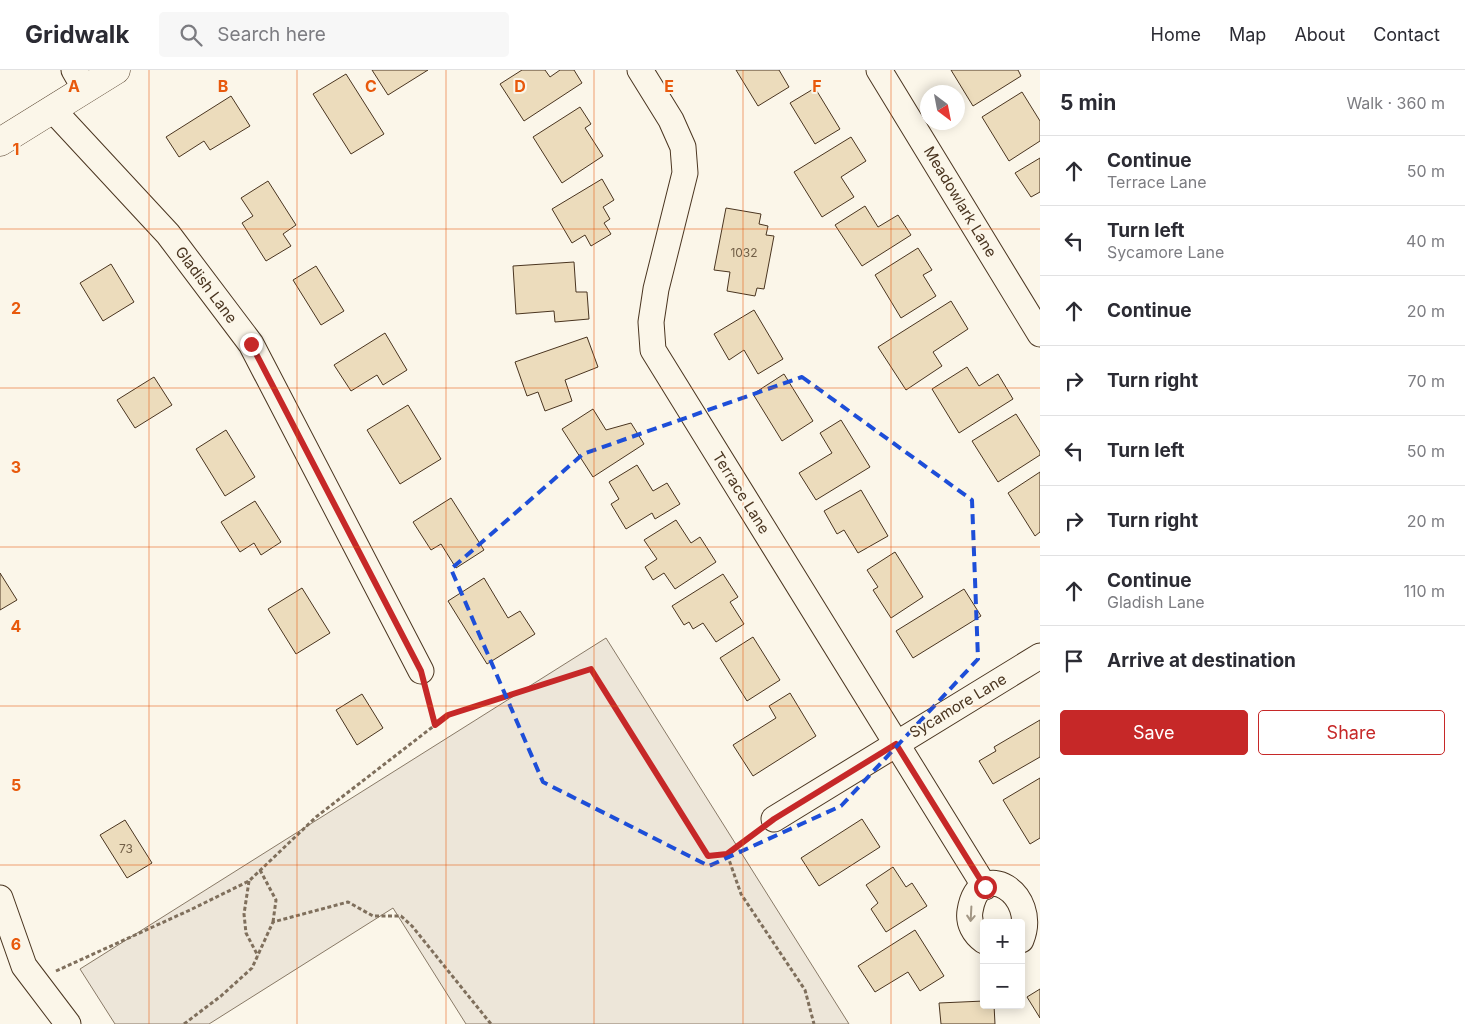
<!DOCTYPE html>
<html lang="en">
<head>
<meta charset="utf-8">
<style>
  body { margin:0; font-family:Inter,sans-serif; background:#f7f7f7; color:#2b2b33 }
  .controls { position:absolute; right:15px; bottom:15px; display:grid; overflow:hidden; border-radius:5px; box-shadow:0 2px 12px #0003 }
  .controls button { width:45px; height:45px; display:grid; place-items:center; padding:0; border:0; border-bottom:1px solid #e1e1e2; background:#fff; color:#2b2b33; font:25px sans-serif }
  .compass { position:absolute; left:920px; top:15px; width:45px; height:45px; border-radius:50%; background:#fff; box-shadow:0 2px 12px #0003; rotate:148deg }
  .stop { position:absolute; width:15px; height:15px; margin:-11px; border:4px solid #c62828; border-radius:50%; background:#fff }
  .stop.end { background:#c62828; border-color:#fff; box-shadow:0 1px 5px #0008 }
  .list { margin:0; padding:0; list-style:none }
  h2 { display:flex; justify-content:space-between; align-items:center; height:65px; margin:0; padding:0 20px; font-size:21px }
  h2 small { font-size:16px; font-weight:400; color:#7c7c81 }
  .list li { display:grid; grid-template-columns:32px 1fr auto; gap:15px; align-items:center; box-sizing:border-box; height:70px; padding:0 20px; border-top:1px solid #e1e1e2 }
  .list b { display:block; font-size:19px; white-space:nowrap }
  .list p { margin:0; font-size:16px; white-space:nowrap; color:#7c7c81 }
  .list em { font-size:16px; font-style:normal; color:#7c7c81 }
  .actions { display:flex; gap:10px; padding:15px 20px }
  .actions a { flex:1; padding:11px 0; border:1px solid #c62828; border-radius:5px; text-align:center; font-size:18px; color:#c62828 }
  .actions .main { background:#c62828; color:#fff }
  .icon { flex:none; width:28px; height:28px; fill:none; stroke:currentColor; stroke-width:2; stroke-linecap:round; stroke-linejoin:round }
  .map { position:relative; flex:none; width:1040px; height:954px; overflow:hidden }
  header { display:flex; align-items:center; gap:30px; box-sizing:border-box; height:70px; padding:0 25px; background:#fff; border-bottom:1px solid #e1e1e2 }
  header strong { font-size:24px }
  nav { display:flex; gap:28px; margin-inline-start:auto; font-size:18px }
  .search { width:350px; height:45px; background:#f7f7f7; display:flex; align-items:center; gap:12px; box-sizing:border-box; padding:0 18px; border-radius:5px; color:#7c7c81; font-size:19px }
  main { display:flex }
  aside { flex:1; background:#fff }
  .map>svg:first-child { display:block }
  .green { fill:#ede6d9; stroke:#887966 }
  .building { fill:#ecdcbc; stroke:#4a3520 }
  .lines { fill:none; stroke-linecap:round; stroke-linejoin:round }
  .minor-casing { stroke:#4a3520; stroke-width:27 }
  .major-casing { stroke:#4a3520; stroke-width:29 }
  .path { stroke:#7f6f5c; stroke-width:3; stroke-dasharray:4 2.5; stroke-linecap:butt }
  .minor { stroke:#fbf6e9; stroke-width:25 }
  .major { stroke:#fbf6e9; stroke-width:28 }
  .oneway { stroke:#a29684 }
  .route { stroke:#c62828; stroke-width:6 }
  .marked { fill:none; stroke:#1d4ed8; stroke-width:4; stroke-dasharray:10 6; stroke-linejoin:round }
  .grid { fill:none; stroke:#e8590c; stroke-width:1; stroke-opacity:0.55 }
  .labels { text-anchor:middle; stroke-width:4; stroke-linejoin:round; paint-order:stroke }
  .number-label { font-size:12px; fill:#725f47 }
  .street-label { font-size:15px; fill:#4a3520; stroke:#fbf6e9 }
  .grid-label { font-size:16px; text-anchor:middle; font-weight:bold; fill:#e8590c; stroke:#fbf6e9; stroke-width:4; stroke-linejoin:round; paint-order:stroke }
</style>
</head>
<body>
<header>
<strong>Gridwalk</strong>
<div class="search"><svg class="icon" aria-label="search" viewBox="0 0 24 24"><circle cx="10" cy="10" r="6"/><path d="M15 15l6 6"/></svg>Search here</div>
<nav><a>Home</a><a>Map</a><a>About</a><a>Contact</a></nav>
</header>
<main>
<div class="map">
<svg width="1040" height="954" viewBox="0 0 1040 954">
  <rect width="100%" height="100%" fill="#fbf6e9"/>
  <polygon class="green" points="606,568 849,954 466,954 393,838 209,954 115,954 80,899"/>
  <g class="building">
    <polygon points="372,0 428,0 388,25"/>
    <polygon points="522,0 545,0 550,7 560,0 574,0 582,13 524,51 500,14"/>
    <polygon points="736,0 779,0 789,17 758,36"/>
    <polygon points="951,0 1018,0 1021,6 973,36"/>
    <polygon points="346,4 384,64 351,84 313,24"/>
    <polygon points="815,18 840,59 815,74 790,33"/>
    <polygon points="1022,22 1040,51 1040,71 1009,91 982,47"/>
    <polygon points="231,26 250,56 210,80 204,71 179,87 166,67"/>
    <polygon points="580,37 591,54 585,58 603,86 562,113 533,67"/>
    <polygon points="851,67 866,91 841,107 854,127 822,147 794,102"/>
    <polygon points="1040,88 1040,122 1031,127 1015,103"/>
    <polygon points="602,109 614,130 603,137 610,149 604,153 611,164 591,176 585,165 572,173 552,139"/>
    <polygon points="268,111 296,155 283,164 291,176 266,191 242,153 253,146 241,128"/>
    <polygon points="865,136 878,157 898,145 911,165 862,196 835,155"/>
    <polygon points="726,138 761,144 759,154 768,156 766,165 774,166 764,219 757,218 755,226 727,221 730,202 714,200"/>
    <polygon points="918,178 932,200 923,205 936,226 901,248 875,205"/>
    <polygon points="574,192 576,222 587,222 589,249 555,252 554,241 516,244 513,196"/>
    <polygon points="111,194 134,232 103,251 80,213"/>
    <polygon points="316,196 344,241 321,255 293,210"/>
    <polygon points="951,231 968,259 933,282 942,296 906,320 878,277"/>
    <polygon points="754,240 783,289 758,304 744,280 729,290 714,264"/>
    <polygon points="385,263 407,300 383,315 377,305 351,321 334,295"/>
    <polygon points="587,267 598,297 565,310 572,331 545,341 538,322 527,326 515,292"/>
    <polygon points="967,297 979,316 998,304 1013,329 959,363 932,319"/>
    <polygon points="784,304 813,351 782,371 753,324"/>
    <polygon points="154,307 172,335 135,358 117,330"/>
    <polygon points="408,335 441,389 400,414 367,360"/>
    <polygon points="593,339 606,360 631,353 644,374 593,407 562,359"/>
    <polygon points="1016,344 1040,382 1040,385 998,412 972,371"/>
    <polygon points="841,350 870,397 816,430 799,403 832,383 820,363"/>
    <polygon points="226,360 255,407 225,426 196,379"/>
    <polygon points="637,395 653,421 667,413 680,434 655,449 652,443 626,459 611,434 619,429 609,412"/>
    <polygon points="1040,402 1040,462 1035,466 1008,423"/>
    <polygon points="861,420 888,466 858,483 844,460 837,464 824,441"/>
    <polygon points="451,428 484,480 456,498 441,474 431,480 413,452"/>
    <polygon points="255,431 281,472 261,485 254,473 240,482 221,452"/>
    <polygon points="676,450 691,473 700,467 716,492 675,519 664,503 653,510 645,497 657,489 644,470"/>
    <polygon points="895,482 923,527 891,548 873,520 878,517 867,500"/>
    <polygon points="0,503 17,530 0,540"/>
    <polygon points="723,504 738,527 730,532 744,554 716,572 703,553 693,559 689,552 684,555 672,536"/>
    <polygon points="484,508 508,548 520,541 535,564 487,594 448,531"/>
    <polygon points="302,518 330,563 296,584 268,539"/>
    <polygon points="964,519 981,546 913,588 896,561"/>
    <polygon points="753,567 780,610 747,631 720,588"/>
    <polygon points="790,623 816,666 753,706 733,675 776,648 769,636"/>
    <polygon points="362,624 383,658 357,675 336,640"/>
    <polygon points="1040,650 1040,687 993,714 979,691 996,681 994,677"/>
    <polygon points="1040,708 1040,768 1030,774 1003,730"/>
    <polygon points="862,749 880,777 819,816 801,788"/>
    <polygon points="125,750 152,793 127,808 100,765"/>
    <polygon points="893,797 906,817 912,813 927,836 886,862 871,839 878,833 866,815"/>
    <polygon points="915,860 944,906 920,921 908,902 875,922 858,896"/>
    <polygon points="1040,919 1040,948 1027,927"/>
    <polygon points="984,931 984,935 994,935 995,954 941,954 939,933"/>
  </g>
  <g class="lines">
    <g class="minor-casing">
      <g id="minor">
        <polyline points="74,0 85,19"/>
        <polyline points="640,0 671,50 683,77 685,103 656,219 651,252 653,280 985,817"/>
        <polyline points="879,0 1040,264"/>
        <polyline points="53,40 168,164 251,274 421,601"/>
        <polyline points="774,749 1040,586"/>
        <polyline points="0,828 24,896 68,954"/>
        <path d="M984 871C974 864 968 853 970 841 979 785 1040 824 1021 870"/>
      </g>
    </g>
    <g class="major-casing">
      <polyline id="major" points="0,72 116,0"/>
    </g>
    <g class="path">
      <polyline points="427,623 435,655"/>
      <polyline points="727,784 756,762"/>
      <polyline points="260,800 276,830 273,852"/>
      <polyline points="249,811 244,844 246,863 258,886"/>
      <polyline points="56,901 190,840 249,811 316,747 448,645 591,599 708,787 727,784 741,824 805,920 814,954"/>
      <polyline points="184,954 221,926 252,898 273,852 348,832 373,846 401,846 412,856 491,954"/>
    </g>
    <use href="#minor" class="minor"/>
    <use href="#major" class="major"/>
  </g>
  <defs><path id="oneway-shaft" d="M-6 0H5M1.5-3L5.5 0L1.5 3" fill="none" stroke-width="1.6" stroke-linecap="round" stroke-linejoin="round" transform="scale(1.25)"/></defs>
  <use class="oneway" href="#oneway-shaft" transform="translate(971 844) rotate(93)"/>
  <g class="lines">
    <polyline class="route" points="251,274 421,601 435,655 448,645 591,599 708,786 727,784 774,749 896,674 985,817"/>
  </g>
  <path class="marked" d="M802 307 972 430 978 589 841 736 709 796 543 712 451 499 583 384Z"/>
  <path class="grid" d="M149 0V954M297 0V954M446 0V954M594 0V954M743 0V954M891 0V954M0 159H1040M0 318H1040M0 477H1040M0 636H1040M0 795H1040"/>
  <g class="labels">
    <g class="number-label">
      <text x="744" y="187">1032</text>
      <text x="126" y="783">73</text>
    </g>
    <g class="street-label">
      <text transform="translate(960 132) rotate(59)" y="5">Meadowlark Lane</text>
      <text transform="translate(206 215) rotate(53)" y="5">Gladish Lane</text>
      <text transform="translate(741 423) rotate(58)" y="5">Terrace Lane</text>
      <text transform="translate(958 636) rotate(-31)" y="5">Sycamore Lane</text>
    </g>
  </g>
  <g class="grid-label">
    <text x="74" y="22">A</text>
    <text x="223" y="22">B</text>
    <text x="371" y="22">C</text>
    <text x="520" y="22">D</text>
    <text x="669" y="22">E</text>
    <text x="817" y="22">F</text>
    <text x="16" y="85">1</text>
    <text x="16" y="244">2</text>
    <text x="16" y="403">3</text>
    <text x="16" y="562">4</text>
    <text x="16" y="721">5</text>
    <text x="16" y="880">6</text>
  </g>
</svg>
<div class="controls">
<button>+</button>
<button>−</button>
</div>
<svg class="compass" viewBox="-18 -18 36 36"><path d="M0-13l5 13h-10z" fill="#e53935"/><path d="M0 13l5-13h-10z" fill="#7c7c81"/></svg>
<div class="stop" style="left:985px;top:817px"></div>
<div class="stop end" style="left:251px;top:274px"></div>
</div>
<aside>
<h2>5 min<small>Walk · 360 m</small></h2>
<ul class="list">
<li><svg class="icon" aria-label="ahead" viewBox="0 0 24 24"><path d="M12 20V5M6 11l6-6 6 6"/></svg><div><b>Continue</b><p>Terrace Lane</p></div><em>50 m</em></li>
<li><svg class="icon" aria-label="left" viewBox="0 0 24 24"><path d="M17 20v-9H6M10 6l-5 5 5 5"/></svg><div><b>Turn left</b><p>Sycamore Lane</p></div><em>40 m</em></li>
<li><svg class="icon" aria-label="ahead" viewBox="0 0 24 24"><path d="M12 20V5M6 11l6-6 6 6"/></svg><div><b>Continue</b></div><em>20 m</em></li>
<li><svg class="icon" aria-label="right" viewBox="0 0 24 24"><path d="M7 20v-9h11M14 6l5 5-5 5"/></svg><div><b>Turn right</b></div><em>70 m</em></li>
<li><svg class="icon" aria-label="left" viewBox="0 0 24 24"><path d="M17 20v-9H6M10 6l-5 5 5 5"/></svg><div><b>Turn left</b></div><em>50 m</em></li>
<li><svg class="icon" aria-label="right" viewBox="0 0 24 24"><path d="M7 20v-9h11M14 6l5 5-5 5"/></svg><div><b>Turn right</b></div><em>20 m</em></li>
<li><svg class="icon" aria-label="ahead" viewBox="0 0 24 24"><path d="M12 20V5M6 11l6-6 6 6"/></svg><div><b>Continue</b><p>Gladish Lane</p></div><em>110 m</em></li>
<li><svg class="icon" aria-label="arrive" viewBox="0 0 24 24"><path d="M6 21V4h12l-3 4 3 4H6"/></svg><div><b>Arrive at destination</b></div></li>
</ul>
<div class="actions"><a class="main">Save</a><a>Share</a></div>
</aside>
</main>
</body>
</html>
